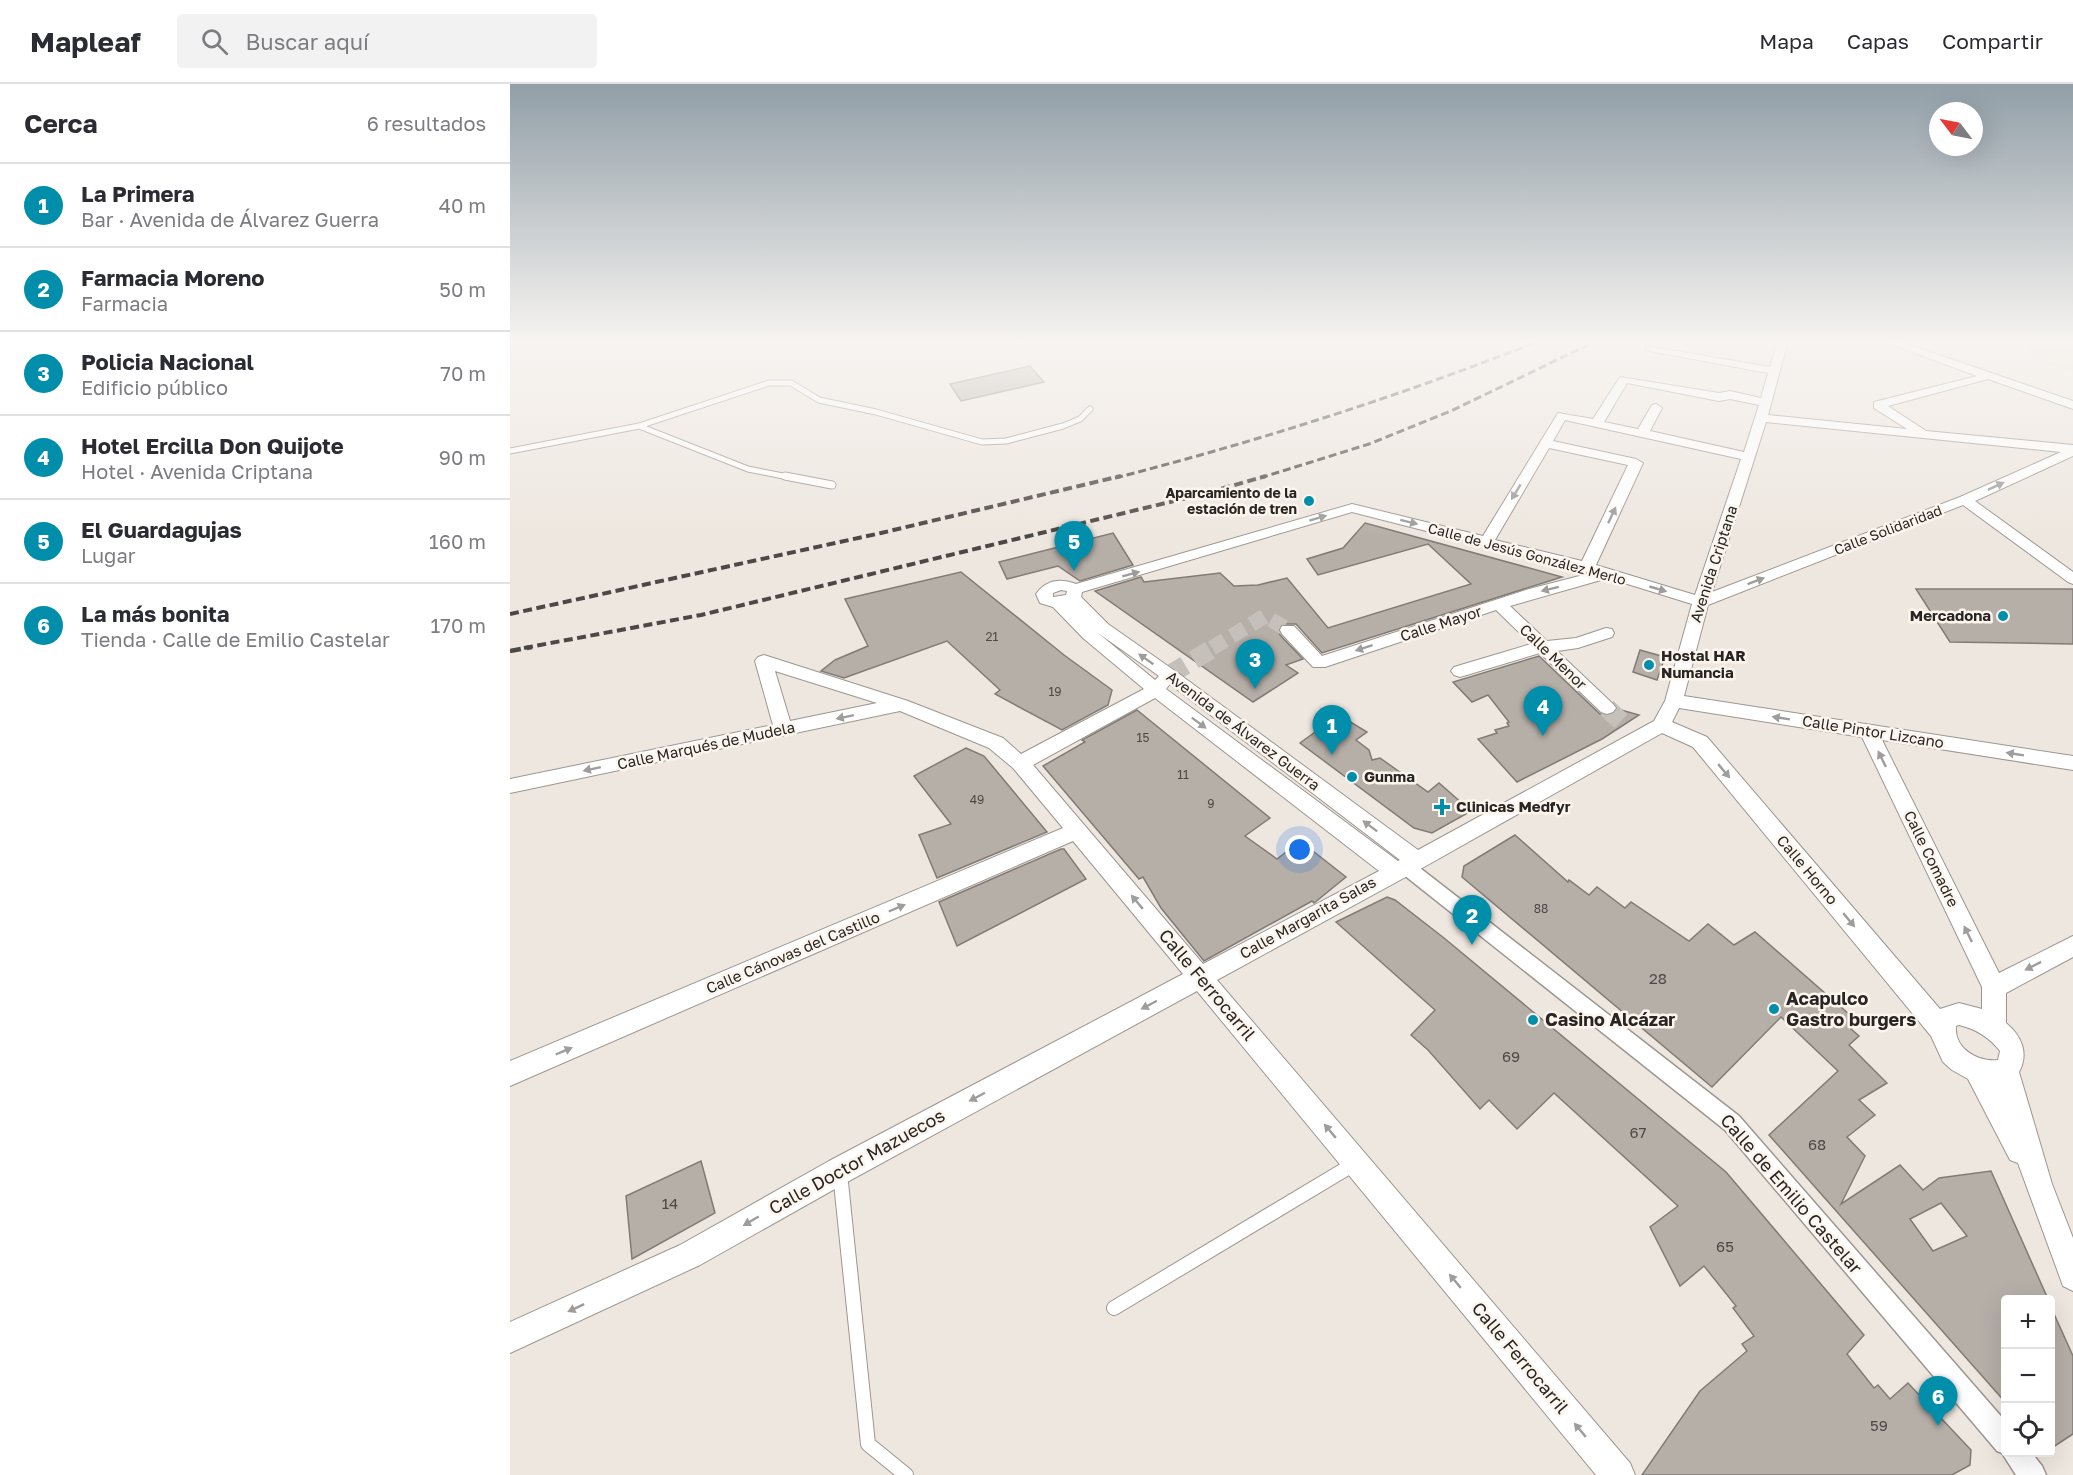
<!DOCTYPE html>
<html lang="es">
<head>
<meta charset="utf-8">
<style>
  body { margin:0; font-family:"Golos Text",sans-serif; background:#f2f2f3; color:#2b2b33 }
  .controls { position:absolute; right:18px; bottom:18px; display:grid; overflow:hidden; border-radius:6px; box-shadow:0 6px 24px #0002 }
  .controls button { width:54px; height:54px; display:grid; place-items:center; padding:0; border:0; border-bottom:2px solid #e1e1e2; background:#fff; color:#2b2b33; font:30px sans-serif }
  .compass { position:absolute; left:1419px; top:18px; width:54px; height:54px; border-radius:50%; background:#fff; box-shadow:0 6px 24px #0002; rotate:302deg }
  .you { position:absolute; left:790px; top:766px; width:21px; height:21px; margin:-15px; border:4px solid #fff; border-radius:50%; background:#1a73e8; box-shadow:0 0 0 9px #1a73e833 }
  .badge { display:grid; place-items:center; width:39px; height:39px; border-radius:50%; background:#008eaa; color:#fff; font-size:20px; font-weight:700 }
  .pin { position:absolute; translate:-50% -50px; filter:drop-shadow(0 2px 3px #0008) }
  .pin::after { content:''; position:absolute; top:32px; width:21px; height:18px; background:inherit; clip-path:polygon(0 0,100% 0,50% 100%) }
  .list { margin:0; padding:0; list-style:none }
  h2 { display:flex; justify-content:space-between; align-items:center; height:78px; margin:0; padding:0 24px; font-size:26px }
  h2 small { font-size:20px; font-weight:400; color:#7c7c81 }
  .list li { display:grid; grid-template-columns:39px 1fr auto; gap:18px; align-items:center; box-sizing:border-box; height:84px; padding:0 24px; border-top:2px solid #e1e1e2 }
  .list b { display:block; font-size:22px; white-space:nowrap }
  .list p { margin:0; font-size:20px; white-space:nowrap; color:#7c7c81 }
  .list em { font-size:20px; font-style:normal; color:#7c7c81 }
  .icon { flex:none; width:33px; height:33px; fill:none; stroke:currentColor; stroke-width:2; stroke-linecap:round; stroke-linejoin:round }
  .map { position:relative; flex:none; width:1563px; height:1391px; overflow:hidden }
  header { display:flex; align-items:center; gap:36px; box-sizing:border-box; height:84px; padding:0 30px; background:#fff; border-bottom:2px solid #e1e1e2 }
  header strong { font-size:28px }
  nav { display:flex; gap:33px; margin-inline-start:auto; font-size:21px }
  .search { width:420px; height:54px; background:#f2f2f3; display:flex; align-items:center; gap:15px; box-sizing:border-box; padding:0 21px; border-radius:6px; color:#7c7c81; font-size:22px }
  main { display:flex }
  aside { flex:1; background:#fff }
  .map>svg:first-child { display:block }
  .built { fill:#e8dbce }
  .building { fill:#b6afa8; stroke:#827b75; stroke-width:1.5; fill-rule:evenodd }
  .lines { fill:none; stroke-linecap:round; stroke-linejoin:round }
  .minor-tunnel-far1 { stroke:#c6c0ba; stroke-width:15; stroke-dasharray:15 8; stroke-linecap:butt }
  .minor-tunnel { stroke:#c6c0ba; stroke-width:19; stroke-dasharray:19 10; stroke-linecap:butt }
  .service-far2-casing { stroke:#9d9690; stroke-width:7 }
  .service-far1-casing { stroke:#9d9690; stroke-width:9 }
  .service-casing { stroke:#9d9690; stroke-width:16 }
  .pedestrian-casing { stroke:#9d9690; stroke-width:3 }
  .minor-casing { stroke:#9d9690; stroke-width:2 }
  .service-far2 { stroke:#fff; stroke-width:5 }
  .service-far1 { stroke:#fff; stroke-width:7 }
  .service { stroke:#fff; stroke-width:14 }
  .pedestrian { fill:#fff; fill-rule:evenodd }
  .minor { fill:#fff; fill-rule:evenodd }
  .rail-far2 { stroke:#4b4845; stroke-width:3; stroke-dasharray:8 4; stroke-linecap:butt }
  .rail-far1 { stroke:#4b4845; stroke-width:4; stroke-dasharray:9 4.5; stroke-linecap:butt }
  .rail { stroke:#4b4845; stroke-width:4.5; stroke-dasharray:11 6; stroke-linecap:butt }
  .oneway { fill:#9e9d9c }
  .poi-dot { fill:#008eaa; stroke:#fcf5ed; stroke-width:2 }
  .labels { text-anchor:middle; stroke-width:5; stroke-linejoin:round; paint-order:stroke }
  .number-label { font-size:12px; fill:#4c4844 }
  .far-poi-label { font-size:14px; font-weight:bold; fill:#282523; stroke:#fcf5ed; text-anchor:end }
  .far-street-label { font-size:14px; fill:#282523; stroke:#fcf5ed }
  .street-label { font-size:15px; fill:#282523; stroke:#fcf5ed }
  .poi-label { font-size:15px; font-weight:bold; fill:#282523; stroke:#fcf5ed; text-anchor:start }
  .near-number-label { font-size:15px; fill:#4c4844 }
  .near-street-label { font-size:18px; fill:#282523; stroke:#fcf5ed }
  .near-poi-label { font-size:18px; font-weight:bold; fill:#282523; stroke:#fcf5ed; text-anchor:start }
</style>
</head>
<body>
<header>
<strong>Mapleaf</strong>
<div class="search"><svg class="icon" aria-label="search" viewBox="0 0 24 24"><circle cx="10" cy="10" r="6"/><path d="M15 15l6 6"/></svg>Buscar aquí</div>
<nav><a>Mapa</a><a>Capas</a><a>Compartir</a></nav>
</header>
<main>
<aside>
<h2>Cerca<small>6 resultados</small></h2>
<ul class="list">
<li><span class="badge">1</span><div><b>La Primera</b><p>Bar · Avenida de Álvarez Guerra</p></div><em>40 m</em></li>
<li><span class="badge">2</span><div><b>Farmacia Moreno</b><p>Farmacia</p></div><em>50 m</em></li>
<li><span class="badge">3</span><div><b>Policia Nacional</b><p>Edificio público</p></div><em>70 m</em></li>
<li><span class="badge">4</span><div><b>Hotel Ercilla Don Quijote</b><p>Hotel · Avenida Criptana</p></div><em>90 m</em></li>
<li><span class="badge">5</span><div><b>El Guardagujas</b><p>Lugar</p></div><em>160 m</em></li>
<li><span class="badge">6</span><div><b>La más bonita</b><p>Tienda · Calle de Emilio Castelar</p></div><em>170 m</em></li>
</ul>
</aside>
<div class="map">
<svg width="1563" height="1391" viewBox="0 0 1563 1391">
  <rect width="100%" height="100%" fill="#eee7e0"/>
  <polygon class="built" points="1508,257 1563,257 1563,288 1532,279"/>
  <g class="building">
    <polygon points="520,282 534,298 451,317 440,300"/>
    <polygon points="855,439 1052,493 812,569 786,540 772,540 768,545 770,551 793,575 776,581 788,589 743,618 585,507 631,493 634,498 710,489 724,502 748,501 777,494 818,544 961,500 918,460 808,491 797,475 833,464"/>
    <polygon points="603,449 623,481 570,497 548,482 497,495 489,478"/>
    <polygon points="451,488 554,571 602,606 598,621 552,646 485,610 490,606 437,557 334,594 311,587 325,576 358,562 335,515"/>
    <polygon points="1406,505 1563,505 1563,560 1440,558"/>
    <polygon points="1130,566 1155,573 1147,596 1123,588"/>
    <polygon points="1029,572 1090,630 1098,632 1104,630 1108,625 1129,631 1092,655 1007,698 968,655 987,649 985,646 999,642 997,639 999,638 978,611 962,618 943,598"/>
    <polygon points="627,626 760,734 735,752 767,775 790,757 836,793 804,819 802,817 694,877 651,824 633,793 629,795 533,682 575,658 572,656"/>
    <polygon points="829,631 857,648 846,656 859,666 862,676 870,674 918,708 929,699 961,727 922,749 904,744 790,659"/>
    <polygon points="456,664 474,672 537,748 427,794 409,751 441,740 404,692"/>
    <path d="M1005 751 1058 798 1059 796 1079 811 1087 803 1115 824 1121 818 1179 857 1198 840 1224 861 1245 848 1348 938 1341 945 1349 952 1339 961 1377 999 1349 1016 1365 1031 1337 1053 1355 1072 1331 1120 1390 1081 1413 1106 1429 1094 1481 1087 1538 1215H1496V1319L1259 1051 1328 987 1271 933 1202 1003 952 793 954 782ZM1431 1119 1457 1152 1423 1167 1400 1135Z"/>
    <polygon points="551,765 554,765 576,795 447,862 429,818"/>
    <polygon points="877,813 885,816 934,854 1216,1088 1354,1251 1337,1270 1364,1304 1368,1301 1380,1315 1398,1299 1461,1366 1460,1381 1442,1391 1132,1391 1190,1307 1237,1267 1232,1260 1244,1252 1223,1224 1226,1222 1194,1182 1170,1202 1140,1143 1168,1122 1044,1009 1007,1045 979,1016 970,1025 918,966 901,951 925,926 826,838"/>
    <polygon points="191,1077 205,1129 122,1175 116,1112"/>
    <polygon points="1540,1221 1563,1272 1563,1350 1540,1365"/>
  </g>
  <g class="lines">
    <polyline class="minor-tunnel-far1" points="702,564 755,532 778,546"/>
    <g class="minor-tunnel">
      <polyline points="659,591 705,563"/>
      <polyline points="1097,624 1115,641"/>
    </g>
    <g class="service-far2-casing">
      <g id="service-far2">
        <polyline points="129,342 238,385 283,394"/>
        <polyline points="0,367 129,342 259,299 281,299 309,316 366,328 472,358 496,357 553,342 570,335 580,325"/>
      </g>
    </g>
    <g class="service-far1-casing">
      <polyline id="service-far1" points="275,392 322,401"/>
    </g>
    <g class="service-casing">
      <g id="service">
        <polyline points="330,1089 358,1360 396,1391"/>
        <polyline points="604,1224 844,1080"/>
      </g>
    </g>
    <g class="pedestrian-casing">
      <polygon id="pedestrian" points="895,775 901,777 1229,1032 1496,1338 1496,1368 1521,1368 1532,1382 1536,1391 1506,1391 1492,1369 1487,1367 1215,1046 889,787 887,782 889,777"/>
    </g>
    <g class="minor-casing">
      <path id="minor" d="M1268 257H1278L1258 331 1397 345 1364 324V318L1467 292 1372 257H1388L1563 317V325L1478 295 1378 322 1416 347 1563 361V372L1465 417 1563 488V500L1558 498 1453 421 1198 521 1174 612 1563 672V686L1372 656 1489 889 1563 852V873L1496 909V939C1512 952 1519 970 1509 988L1542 1100 1563 1154V1207L1553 1202 1508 1079 1500 1076 1458 995 1442 986 1433 978 1421 952 1183 663 1152 649 914 783 707 896 1120 1379 1125 1391H1086L687 907 339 1097 190 1181 0 1269V1238L170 1161 319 1077 673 890 563 757 0 1002V977L553 744 503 684 479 664 390 627 0 709V695L263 641 245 577 248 573 254 571 398 617 493 654 511 670 634 605 573 554 543 523 530 519 526 510C536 496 550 494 566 500L842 420 973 452 1048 329 1083 335 1110 293 1209 309 1220 307 1251 314 1258 289 1140 267 1136 266V262L1260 283ZM1117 299 1209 317 1220 315 1249 321 1234 368 1140 347 1152 324 1146 320 1142 321 1128 345 1094 338ZM1055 336 1231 375 1185 511 1086 481 1133 379 1126 375 1043 357ZM1256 338 1551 368 1450 413 1202 508ZM1039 364 1118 381 1072 477 985 456ZM842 428 1081 489 1019 505 812 572 784 542H772L770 546 772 550 803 583H815L986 526 1021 560 944 583 941 587 944 591 950 593 1030 569 1091 628 1097 630 1103 628 1106 624 1103 620 1047 567 1068 564 1102 553 1104 549 1102 545 1096 544 1066 554 1037 557 1000 522 1098 494 1182 520 1155 617 1144 637 908 766 665 587 598 540 571 513 572 508ZM551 506 557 507 556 511 543 513V509ZM588 549 649 592 645 596ZM265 587 367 619 280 637ZM660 600 890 776 888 777 656 605ZM645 614 869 787 693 880 523 681ZM1169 624 1352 653 1472 903V925L1449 919 1430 925 1197 653 1162 638ZM1449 941C1466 945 1479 953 1490 967L1488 976C1468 978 1444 965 1446 942Z"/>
    </g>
    <use href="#service-far2" class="service-far2"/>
    <use href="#service-far1" class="service-far1"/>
    <use href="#service" class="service"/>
    <use href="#pedestrian" class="pedestrian"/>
    <use href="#minor" class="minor"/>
    <g class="rail-far2">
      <path d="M605 394C749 357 890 312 1029 257"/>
      <polyline points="750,394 859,360 941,327 1086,257"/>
    </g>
    <g class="rail-far1">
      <polyline points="0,530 371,449 611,392"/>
      <polyline points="14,564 191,531 693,410 756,392"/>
    </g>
    <polyline class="rail" points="0,567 22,563"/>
  </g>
  <defs><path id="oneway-solid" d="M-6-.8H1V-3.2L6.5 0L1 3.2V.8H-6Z" transform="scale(1.5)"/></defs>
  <g class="oneway">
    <use href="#oneway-solid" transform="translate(1486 402) rotate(-25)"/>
    <use href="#oneway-solid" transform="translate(1006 408) rotate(121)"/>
    <use href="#oneway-solid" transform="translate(1102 431) rotate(-65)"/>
    <use href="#oneway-solid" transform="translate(808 434) rotate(-17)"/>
    <use href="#oneway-solid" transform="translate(899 438) rotate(14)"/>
    <use href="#oneway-solid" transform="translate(621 490) rotate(-15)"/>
    <use href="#oneway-solid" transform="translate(1246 497) rotate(-21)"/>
    <use href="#oneway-solid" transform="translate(1040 505) rotate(166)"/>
    <use href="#oneway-solid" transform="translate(1148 505) rotate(16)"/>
    <use href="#oneway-solid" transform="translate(854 564) rotate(162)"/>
    <use href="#oneway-solid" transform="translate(636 575) rotate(-145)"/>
    <use href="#oneway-solid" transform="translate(335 633) rotate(168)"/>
    <use href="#oneway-solid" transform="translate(1271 634) rotate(-171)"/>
    <use href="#oneway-solid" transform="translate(689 639) rotate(37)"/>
    <use href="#oneway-solid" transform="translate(1505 670) rotate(-171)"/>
    <use href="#oneway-solid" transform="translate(1372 675) rotate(-116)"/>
    <use href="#oneway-solid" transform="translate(82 685) rotate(168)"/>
    <use href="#oneway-solid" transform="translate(1214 687) rotate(50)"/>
    <use href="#oneway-solid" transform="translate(860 742) rotate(-143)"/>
    <use href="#oneway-solid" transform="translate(627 818) rotate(-130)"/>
    <use href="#oneway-solid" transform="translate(387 824) rotate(-23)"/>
    <use href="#oneway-solid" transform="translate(1339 836) rotate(50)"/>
    <use href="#oneway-solid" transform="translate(1458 850) rotate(-116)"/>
    <use href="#oneway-solid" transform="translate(1523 882) rotate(153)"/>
    <use href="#oneway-solid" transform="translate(639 921) rotate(152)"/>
    <use href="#oneway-solid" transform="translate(54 967) rotate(-23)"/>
    <use href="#oneway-solid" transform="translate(467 1013) rotate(152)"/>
    <use href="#oneway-solid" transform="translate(820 1047) rotate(-130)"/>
    <use href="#oneway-solid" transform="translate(241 1137) rotate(150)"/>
    <use href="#oneway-solid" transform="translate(945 1197) rotate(-130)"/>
    <use href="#oneway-solid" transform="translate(66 1224) rotate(155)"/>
    <use href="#oneway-solid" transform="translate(1070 1346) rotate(-130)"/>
  </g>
  <linearGradient id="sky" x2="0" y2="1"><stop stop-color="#929fa8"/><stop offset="0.57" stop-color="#f7f4f1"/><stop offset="1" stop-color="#f7f4f1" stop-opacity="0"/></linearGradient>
  <rect width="1563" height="452" fill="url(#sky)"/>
  <g class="poi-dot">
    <circle cx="799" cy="417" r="6"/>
    <circle cx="1493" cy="532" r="6"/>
    <circle cx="1139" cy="581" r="6"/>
    <circle cx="842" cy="693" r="6"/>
    <path d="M929 714h6v6h6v6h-6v6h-6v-6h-6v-6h6z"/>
    <circle cx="1264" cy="925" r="6"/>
    <circle cx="1023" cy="936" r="6"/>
  </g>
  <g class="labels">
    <g class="number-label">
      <text x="482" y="557">21</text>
      <text x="545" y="612">19</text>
      <text x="633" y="658">15</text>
      <text x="673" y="695">11</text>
      <text x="467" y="720">49</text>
      <text x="701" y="724">9</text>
      <text x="1031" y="829">88</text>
    </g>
    <g class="far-poi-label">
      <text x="787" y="414">Aparcamiento de la<tspan x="787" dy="16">estación de tren</tspan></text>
    </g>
    <g class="far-street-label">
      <text transform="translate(1378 446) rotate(-21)" y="5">Calle Solidaridad</text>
      <text transform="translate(1017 470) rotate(15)" y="5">Calle de Jesús González Merlo</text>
    </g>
    <g class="street-label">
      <text transform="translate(1204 480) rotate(-72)" y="5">Avenida Criptana</text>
      <text transform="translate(931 540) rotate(-18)" y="5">Calle Mayor</text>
      <text transform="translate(1043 573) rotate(44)" y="5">Calle Menor</text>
      <text transform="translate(733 647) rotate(37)" y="5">Avenida de Álvarez Guerra</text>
      <text transform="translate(1363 648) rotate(9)" y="5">Calle Pintor Lizcano</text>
      <text transform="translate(196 662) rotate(-12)" y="5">Calle Marqués de Mudela</text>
      <text transform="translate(1421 775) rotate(64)" y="5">Calle Comadre</text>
      <text transform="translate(1297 786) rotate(50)" y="5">Calle Horno</text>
      <text transform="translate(798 834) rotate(-29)" y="5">Calle Margarita Salas</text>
      <text transform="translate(283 869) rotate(-23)" y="5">Calle Cánovas del Castillo</text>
    </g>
    <g class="poi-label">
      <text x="1481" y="537" text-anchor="end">Mercadona</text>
      <text x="1151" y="577">Hostal HAR<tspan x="1151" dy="17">Numancia</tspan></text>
      <text x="854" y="698">Gunma</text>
      <text x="946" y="728">Clinicas Medfyr</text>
    </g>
    <g class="near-number-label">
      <text x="1148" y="900">28</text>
      <text x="1001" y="978">69</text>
      <text x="1128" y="1054">67</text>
      <text x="1307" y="1066">68</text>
      <text x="160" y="1125">14</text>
      <text x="1215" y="1168">65</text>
      <text x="1369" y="1347">59</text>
    </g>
    <g class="near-street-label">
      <text transform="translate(697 901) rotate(50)" y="6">Calle Ferrocarril</text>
      <text transform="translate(347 1078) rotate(-29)" y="6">Calle Doctor Mazuecos</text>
      <text transform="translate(1281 1110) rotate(49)" y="6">Calle de Emilio Castelar</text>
      <text transform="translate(1010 1274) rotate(50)" y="6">Calle Ferrocarril</text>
    </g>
    <g class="near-poi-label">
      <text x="1276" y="921">Acapulco<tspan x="1276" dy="21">Gastro burgers</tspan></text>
      <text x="1035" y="942">Casino Alcázar</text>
    </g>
  </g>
</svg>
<div class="controls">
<button>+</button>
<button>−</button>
<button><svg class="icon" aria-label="locate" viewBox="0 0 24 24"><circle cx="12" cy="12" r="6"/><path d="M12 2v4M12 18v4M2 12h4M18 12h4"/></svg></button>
</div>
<svg class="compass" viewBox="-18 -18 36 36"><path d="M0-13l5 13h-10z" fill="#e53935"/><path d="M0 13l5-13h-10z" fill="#7c7c81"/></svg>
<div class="you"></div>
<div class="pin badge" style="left:822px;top:671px">1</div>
<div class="pin badge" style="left:962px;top:861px">2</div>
<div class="pin badge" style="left:745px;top:605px">3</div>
<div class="pin badge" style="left:1033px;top:652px">4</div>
<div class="pin badge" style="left:564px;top:487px">5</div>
<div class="pin badge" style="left:1428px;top:1342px">6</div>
</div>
</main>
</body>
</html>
